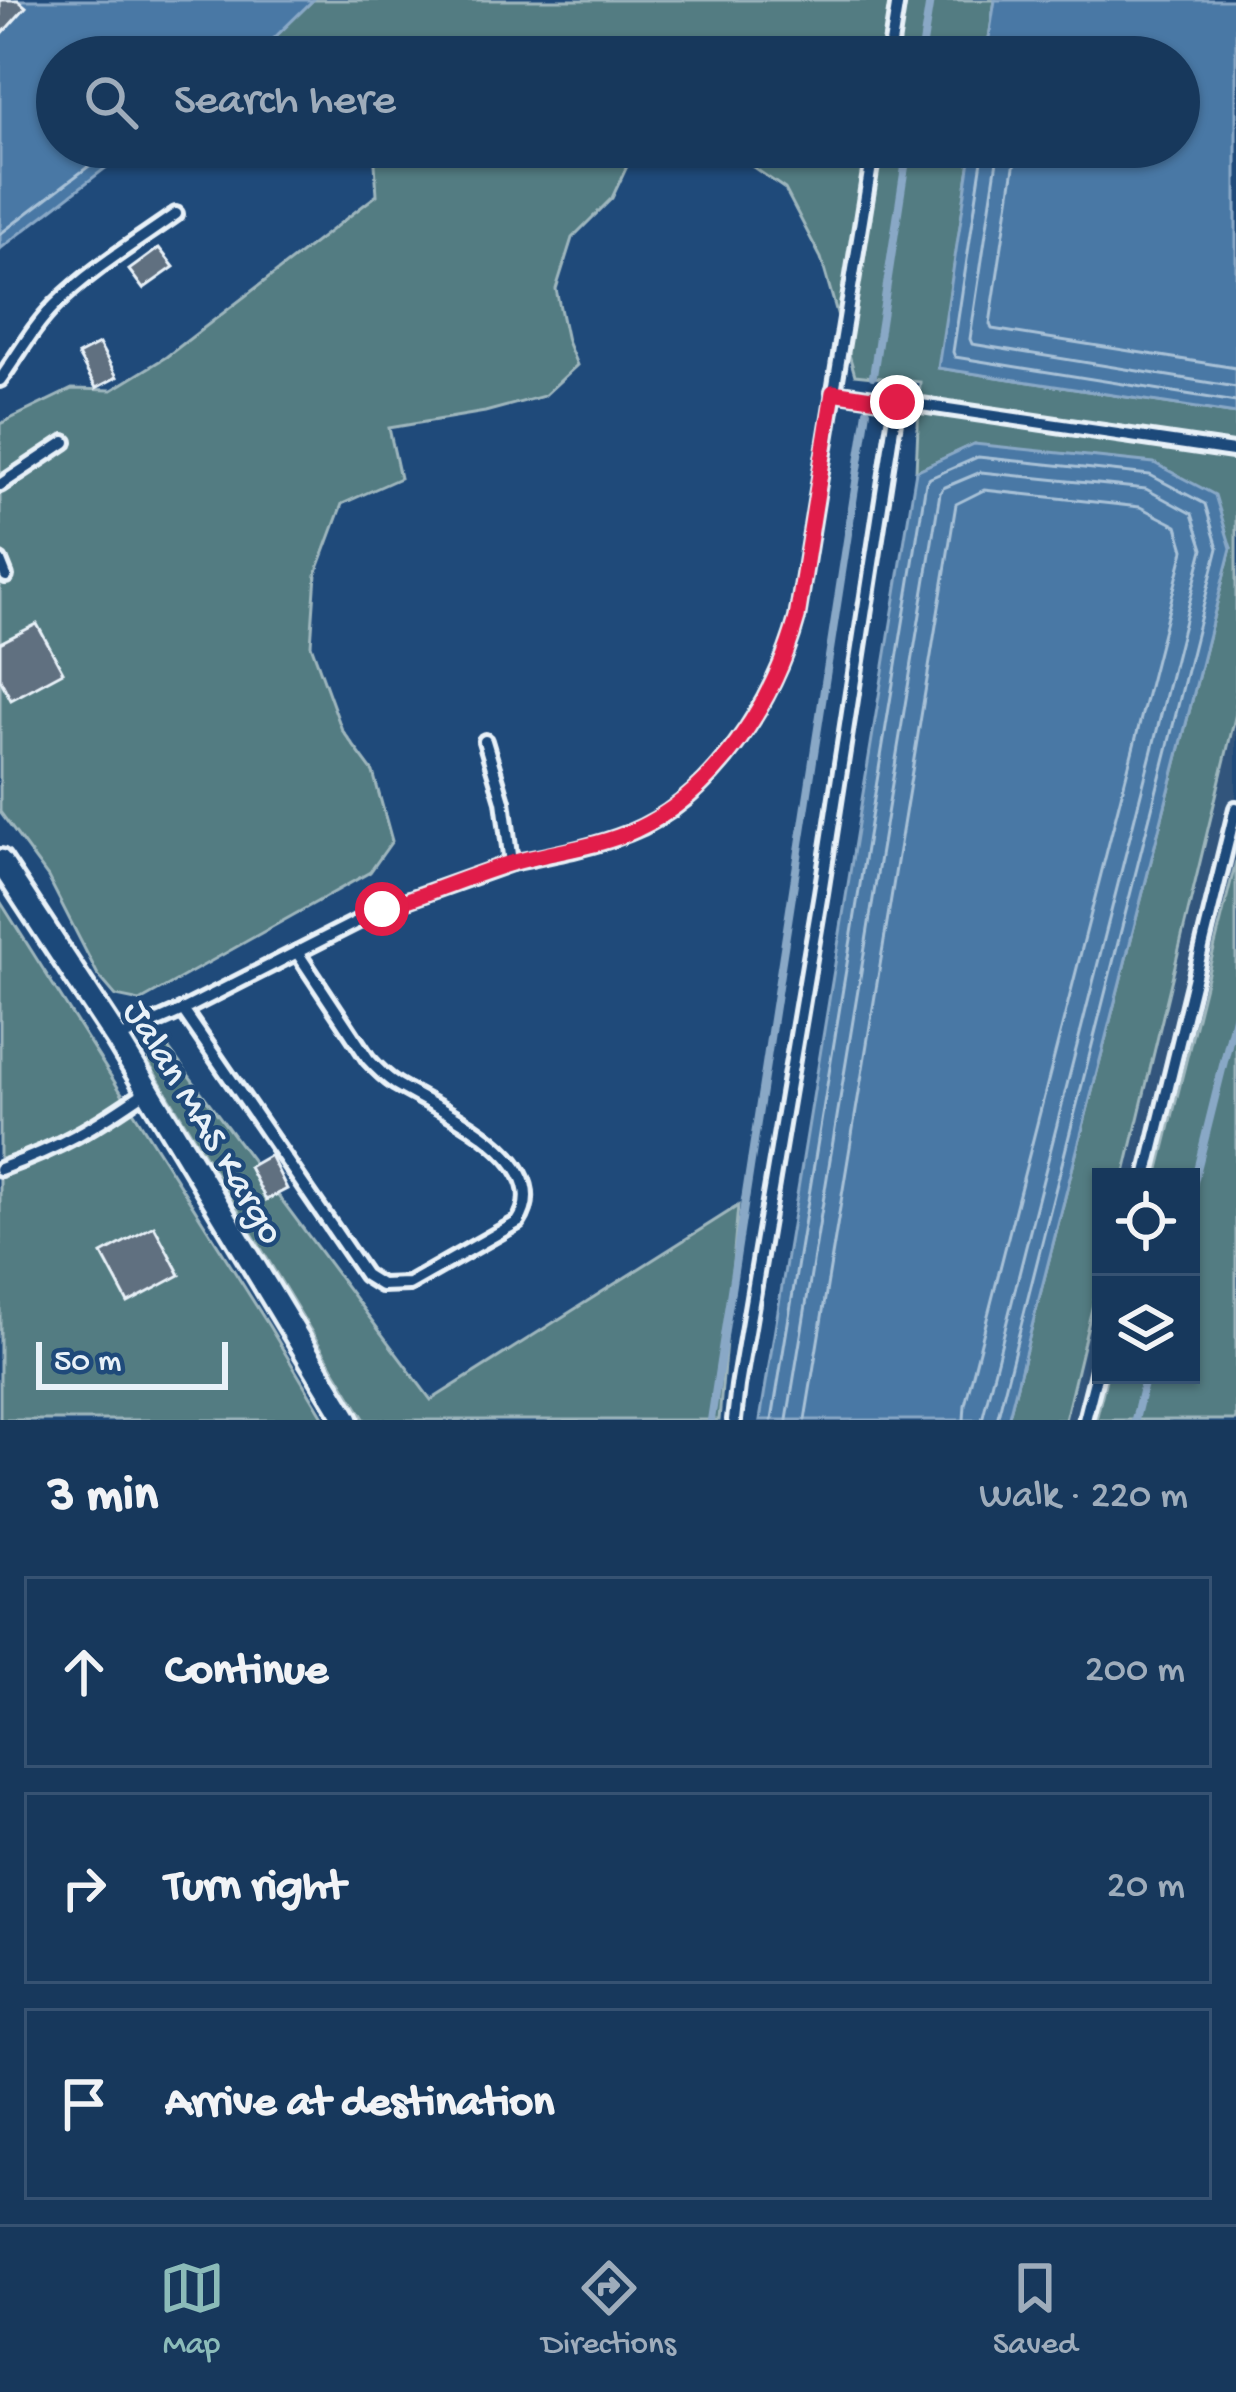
<!DOCTYPE html>
<html lang="en">
<head>
<meta charset="utf-8">
<style>
  body { margin:0; font-family:"Gochi Hand",sans-serif; background:#203f62; color:#f1f3f6 }
  .controls { position:absolute; right:36px; bottom:36px; display:grid; overflow:hidden; border-radius:0px; box-shadow:0 3px 9px #0004 }
  .controls button { width:108px; height:108px; display:grid; place-items:center; padding:0; border:0; border-bottom:3px solid #365272; background:#17385c; color:#f1f3f6; font:60px sans-serif }
  .scale { position:absolute; left:36px; bottom:30px; width:192px; box-sizing:border-box; padding-left:12px; border:6px solid #e8f1f8; border-top:0; font-size:33px; line-height:42px; white-space:nowrap; color:#e8f1f8; -webkit-text-stroke:9px #1f4a7a; paint-order:stroke }
  .stop { position:absolute; width:36px; height:36px; margin:-27px; border:9px solid #e11d48; border-radius:50%; background:#fff }
  .stop.end { background:#e11d48; border-color:#fff; box-shadow:0 3px 12px #0008 }
  .list { margin:0; padding:0; list-style:none }
  h2 { display:flex; justify-content:space-between; align-items:center; height:156px; margin:0; padding:0 48px; font-size:51px }
  h2 small { font-size:39px; font-weight:400; color:#9eacbb }
  .list li { display:grid; grid-template-columns:78px 1fr auto; gap:36px; align-items:center; box-sizing:border-box; height:192px; margin:0 24px 24px; padding:0 24px; border:3px solid #365272; border-radius:0px }
  .list b { display:block; font-size:45px; white-space:nowrap }
  .list em { font-size:39px; font-style:normal; color:#9eacbb }
  .icon { flex:none; width:66px; height:66px; fill:none; stroke:currentColor; stroke-width:2; stroke-linecap:round; stroke-linejoin:round }
  .map { position:relative; flex:none; width:1236px; height:1420px; overflow:hidden }
  .search { position:absolute; background:#17385c; box-shadow:0 3px 9px #0004; left:36px; right:36px; top:36px; height:132px; display:flex; align-items:center; gap:30px; box-sizing:border-box; padding:0 42px; border-radius:66px; color:#9eacbb; font-size:45px }
  .sheet { height:804px; background:#17385c }
  nav { display:flex; justify-content:space-around; align-items:center; box-sizing:border-box; height:168px; border-top:3px solid #365272; background:#17385c; font-size:33px; color:#9eacbb }
  nav a { display:grid; justify-items:center; gap:6px }
  nav .on { color:#8bbbb9 }
  .map>svg:first-child { display:block }
  .built { fill:#32557c }
  .green { fill:#537b82; stroke:#9eb6bd; stroke-width:3 }
  .water { fill:#4978a5; stroke:#89a8c6; stroke-width:3 }
  .lines { fill:none; stroke-linecap:round; stroke-linejoin:round }
  .shore { stroke:#a8c1d7; stroke-width:3 }
  .stream { stroke:#89a8c6; stroke-width:8 }
  .building { fill:#606f80; stroke:#e8f1f8; stroke-width:3 }
  .lane-casing { stroke:#e8f1f8; stroke-width:20 }
  .street-casing { stroke:#e8f1f8; stroke-width:30 }
  .lane { stroke:#1f4a7a; stroke-width:10 }
  .street { stroke:#1f4a7a; stroke-width:21 }
  .route { stroke:#e11d48; stroke-width:15 }
  .labels { text-anchor:middle; stroke-width:9; stroke-linejoin:round; paint-order:stroke }
  .street-label { font-size:39px; fill:#e8f1f8; stroke:#1f4a7a }
</style>
</head>
<body>
<div class="map">
<svg width="1236" height="1420" viewBox="0 0 1236 1420">
  <rect width="100%" height="100%" fill="#1f4a7a"/>
  <filter id="ink" filterUnits="userSpaceOnUse"><feTurbulence type="fractalNoise" baseFrequency=".00833" numOctaves="2"/><feDisplacementMap in="SourceGraphic" scale="24" xChannelSelector="R" yChannelSelector="G"/><feConvolveMatrix kernelMatrix="1 2 1 2 8 2 1 2 1" color-interpolation-filters="sRGB"/></filter>
  <g filter="url(#ink)">
    <polygon class="built" points="1236,714 1236,1420 1065,1420 1101,1271 1101,1375 1191,1375 1191,1177 1124,1177"/>
    <g class="green">
      <polygon points="313,0 995,0 986,57 297,57 270,42"/>
      <polygon points="374,147 636,147 612,198 572,238 556,289 567,341 577,365 544,396 485,412 389,428 400,478 342,504 316,574 311,645 342,730 373,772 392,841 370,872 140,1001 116,996 98,975 48,877 0,812 0,424 72,389 112,390 166,357 377,195"/>
      <polygon points="724,147 972,147 939,368 1236,414 1236,713 1124,1177 1101,1177 1101,1271 1065,1420 1008,1420 1231,548 975,444 916,471 920,382 855,375 821,258 785,189"/>
      <polygon points="1236,861 1236,1420 1096,1420 1107,1375 1191,1375 1191,1177 1157,1177"/>
      <polygon points="0,901 269,1326 325,1420 0,1420"/>
      <polygon points="166,1045 431,1400 738,1206 719,1420 365,1420 148,1062"/>
    </g>
    <g class="water">
      <polygon points="16,0 313,0 270,42 251,57 57,57 57,147 133,147 0,249 0,17"/>
      <polygon points="995,0 1236,0 1236,414 938,368 972,147 1179,147 1179,57 986,57"/>
      <polygon points="974,444 1154,463 1215,495 1231,548 1008,1420 760,1420 916,471"/>
    </g>
    <g class="lines">
      <g class="shore">
        <polyline points="984,147 953,352 955,357 1236,402"/>
        <polyline points="999,147 970,339 972,344 1236,387"/>
        <polyline points="1017,147 990,324 992,329 1236,368"/>
        <polyline points="0,234 114,147"/>
        <polyline points="772,1420 926,483 930,478 978,457 1150,475 1205,504 1218,548 997,1420"/>
        <polyline points="787,1420 940,493 943,488 981,472 1146,489 1192,514 1203,549 982,1420"/>
        <polyline points="805,1420 956,504 984,490 1140,507 1177,526 1184,550 965,1405 964,1420"/>
      </g>
      <g class="stream">
        <polyline points="921,57 930,0"/>
        <polyline points="873,376 908,147"/>
        <polyline points="1191,1194 1236,1013"/>
        <polyline points="711,1420 867,411"/>
        <polyline points="1135,1420 1146,1375"/>
      </g>
    </g>
    <g class="building">
      <polygon points="0,0 18,0 26,7 0,36"/>
      <polygon points="159,248 174,267 143,289 129,270"/>
      <polygon points="99,344 117,377 96,388 78,355"/>
      <polygon points="37,624 63,672 11,700 0,679 0,643"/>
      <polygon points="270,1155 287,1189 266,1200 249,1167"/>
      <polygon points="154,1226 180,1275 128,1303 102,1254"/>
    </g>
    <g class="lines">
      <g class="lane-casing">
        <g id="lane">
          <polyline points="889,57 898,0"/>
          <path d="M0 380C18 355 33 327 55 305 90 270 135 243 176 214"/>
          <polyline points="833,392 1233,451"/>
          <polyline points="0,485 65,442"/>
          <polyline points="0,561 6,576"/>
          <path d="M511 863C551 855 591 848 629 833 712 800 775 701 797 618L874 147"/>
          <path d="M183 1010 365 1275 381 1285 409 1284 518 1222C558 1159 436 1108 396 1084 385 1077 377 1069 368 1059L297 952"/>
          <polyline points="117,1039 183,1010 382,909 511,863 503,801 485,741"/>
          <path d="M0 1169C61 1147 95 1127 148 1090"/>
          <polyline points="1146,1177 1236,808"/>
          <polyline points="734,1420 738,1386 821,893 897,402"/>
          <polyline points="1085,1420 1101,1357"/>
        </g>
      </g>
      <g class="street-casing">
        <polyline id="street" points="0,861 117,1039 347,1420"/>
      </g>
      <use href="#lane" class="lane"/>
      <use href="#street" class="street"/>
    </g>
  </g>
  <g class="lines" filter="url(#ink)">
    <path class="route" d="M382 909C425 895 468 876 511 863 552 851 596 848 635 830 717 792 774 702 797 618L833 392 897 402"/>
  </g>
  <g class="labels">
    <g class="street-label">
      <text transform="translate(207 1120) rotate(59)" y="14">Jalan MAS Kargo</text>
    </g>
  </g>
</svg>
<div class="controls">
<button><svg class="icon" aria-label="locate" viewBox="0 0 24 24"><circle cx="12" cy="12" r="6"/><path d="M12 2v4M12 18v4M2 12h4M18 12h4"/></svg></button>
<button><svg class="icon" aria-label="layers" viewBox="0 0 24 24"><path d="M12 4l9 5-9 5-9-5zM3 14l9 5 9-5"/></svg></button>
</div>
<div class="scale">50 m</div>
<div class="stop" style="left:382px;top:909px"></div>
<div class="stop end" style="left:897px;top:402px"></div>
<div class="search"><svg class="icon" aria-label="search" viewBox="0 0 24 24"><circle cx="10" cy="10" r="6"/><path d="M15 15l6 6"/></svg>Search here</div>
</div>
<section class="sheet">
<h2>3 min<small>Walk · 220 m</small></h2>
<ul class="list">
<li><svg class="icon" aria-label="ahead" viewBox="0 0 24 24"><path d="M12 20V5M6 11l6-6 6 6"/></svg><div><b>Continue</b></div><em>200 m</em></li>
<li><svg class="icon" aria-label="right" viewBox="0 0 24 24"><path d="M7 20v-9h11M14 6l5 5-5 5"/></svg><div><b>Turn right</b></div><em>20 m</em></li>
<li><svg class="icon" aria-label="arrive" viewBox="0 0 24 24"><path d="M6 21V4h12l-3 4 3 4H6"/></svg><div><b>Arrive at destination</b></div></li>
</ul>
</section>
<nav>
<a class="on"><svg class="icon" aria-label="map" viewBox="0 0 24 24"><path d="M3 6l6-2 6 2 6-2v14l-6 2-6-2-6 2zM9 4v14M15 6v14"/></svg>Map</a>
<a><svg class="icon" aria-label="directions" viewBox="0 0 24 24"><path d="M12 3l9 9-9 9-9-9zM9 14v-3h6M13 9l2 2-2 2"/></svg>Directions</a>
<a><svg class="icon" aria-label="saved" viewBox="0 0 24 24"><path d="M7 4h10v16l-5-4-5 4z"/></svg>Saved</a>
</nav>
</body>
</html>
